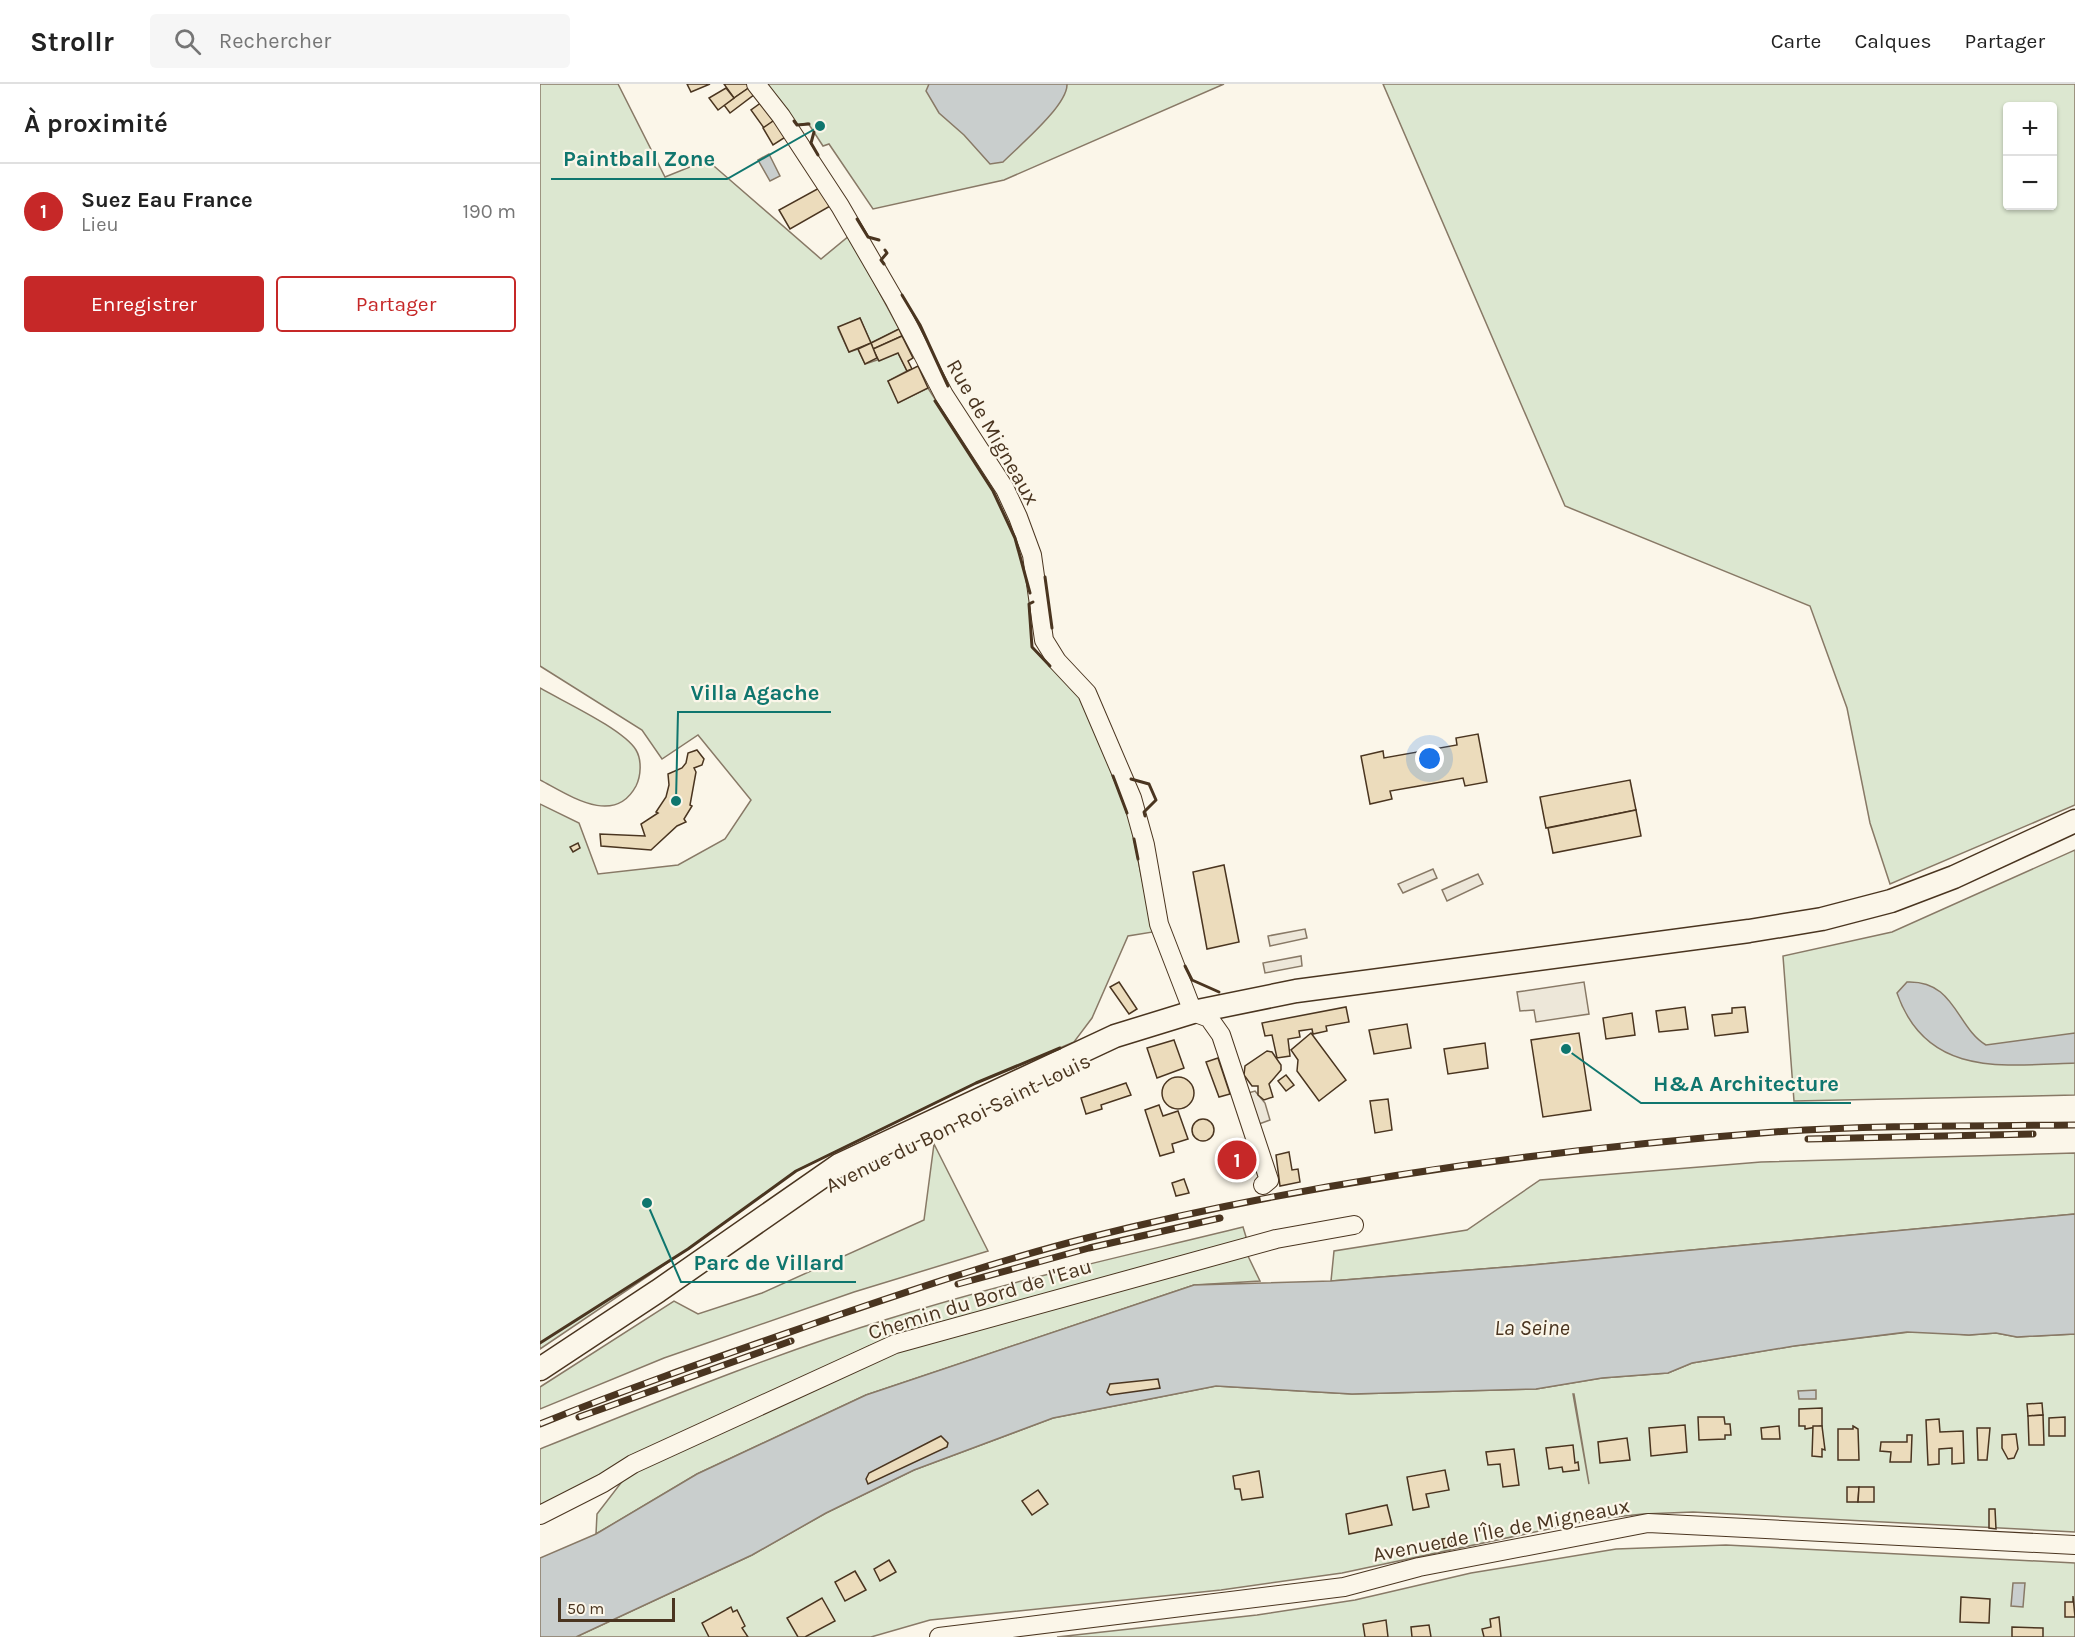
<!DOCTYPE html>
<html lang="fr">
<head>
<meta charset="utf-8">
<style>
  body { margin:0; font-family:Karla,sans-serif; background:#f6f6f6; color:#222 }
  .controls { position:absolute; right:18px; top:18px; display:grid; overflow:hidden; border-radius:6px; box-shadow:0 2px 4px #0004 }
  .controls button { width:54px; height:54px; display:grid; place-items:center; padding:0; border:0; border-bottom:2px solid #e0e0e0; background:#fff; color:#222; font:30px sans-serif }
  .scale { position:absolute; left:18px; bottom:15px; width:117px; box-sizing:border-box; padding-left:6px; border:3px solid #4a3520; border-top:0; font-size:16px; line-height:21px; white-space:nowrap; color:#4a3520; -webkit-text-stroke:4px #fbf6e9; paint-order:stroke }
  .you { position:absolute; left:890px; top:675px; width:21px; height:21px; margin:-15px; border:4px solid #fff; border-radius:50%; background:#1a73e8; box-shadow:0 0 0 9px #1a73e833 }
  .badge { display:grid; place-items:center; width:39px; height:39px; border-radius:50%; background:#c62828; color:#fff; font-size:20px; font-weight:700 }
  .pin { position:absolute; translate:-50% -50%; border:3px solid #fff; box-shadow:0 2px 6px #0006 }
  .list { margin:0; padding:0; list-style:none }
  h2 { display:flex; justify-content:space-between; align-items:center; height:78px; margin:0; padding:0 24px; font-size:26px }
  h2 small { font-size:20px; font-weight:400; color:#767676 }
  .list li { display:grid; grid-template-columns:39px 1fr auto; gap:18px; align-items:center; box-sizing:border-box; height:96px; padding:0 24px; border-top:2px solid #e0e0e0 }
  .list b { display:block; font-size:22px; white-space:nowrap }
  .list p { margin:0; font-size:20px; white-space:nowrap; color:#767676 }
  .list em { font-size:20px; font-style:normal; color:#767676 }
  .actions { display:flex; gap:12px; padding:18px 24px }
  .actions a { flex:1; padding:14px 0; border:2px solid #c62828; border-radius:6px; text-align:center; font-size:21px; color:#c62828 }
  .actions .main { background:#c62828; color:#fff }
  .icon { flex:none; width:33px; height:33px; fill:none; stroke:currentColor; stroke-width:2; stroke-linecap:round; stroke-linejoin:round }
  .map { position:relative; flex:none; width:1535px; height:1553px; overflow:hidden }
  header { display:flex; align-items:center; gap:36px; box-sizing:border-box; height:84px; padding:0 30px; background:#fff; border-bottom:2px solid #e0e0e0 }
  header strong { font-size:28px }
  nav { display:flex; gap:33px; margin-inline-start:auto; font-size:21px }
  .search { width:420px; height:54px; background:#f6f6f6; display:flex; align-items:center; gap:15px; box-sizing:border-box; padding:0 21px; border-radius:6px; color:#767676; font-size:22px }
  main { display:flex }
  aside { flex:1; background:#fff }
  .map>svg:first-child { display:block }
  .green { fill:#dce7d0; stroke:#887966; stroke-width:1.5; fill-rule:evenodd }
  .parking { fill:#ede7d9; stroke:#887966; stroke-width:1.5 }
  .water { fill:#c9cecd; stroke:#887966; stroke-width:1.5 }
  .building { fill:#ecdcbc; stroke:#4a3520; stroke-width:1.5 }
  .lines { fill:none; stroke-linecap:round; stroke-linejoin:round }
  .minor-casing { stroke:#4a3520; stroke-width:20 }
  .major-casing { stroke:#4a3520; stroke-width:25 }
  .minor { stroke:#fbf6e9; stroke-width:18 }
  .major { stroke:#fbf6e9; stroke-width:22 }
  .rail-casing { stroke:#4a3520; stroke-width:7 }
  .rail { stroke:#fbf6e9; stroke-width:4.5; stroke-dasharray:14; stroke-linecap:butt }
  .wall { stroke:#4a3520; stroke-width:3 }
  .labels { text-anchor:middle; stroke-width:4.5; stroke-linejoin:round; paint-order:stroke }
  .street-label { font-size:21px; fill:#4a3520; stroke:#fbf6e9 }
  .water-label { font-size:22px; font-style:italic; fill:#4a3520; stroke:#fbf6e9 }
  .leader { fill:none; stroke:#0f766e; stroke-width:2 }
  .callout-dot { fill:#0f766e; stroke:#fbf6e9; stroke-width:2 }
  .callout-label { font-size:22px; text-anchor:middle; font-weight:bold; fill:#0f766e; stroke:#fbf6e9; stroke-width:4.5; stroke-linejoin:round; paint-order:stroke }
</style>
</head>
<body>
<header>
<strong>Strollr</strong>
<div class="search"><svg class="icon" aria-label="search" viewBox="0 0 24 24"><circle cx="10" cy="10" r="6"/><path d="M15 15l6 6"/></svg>Rechercher</div>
<nav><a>Carte</a><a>Calques</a><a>Partager</a></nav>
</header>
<main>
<aside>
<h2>À proximité<small></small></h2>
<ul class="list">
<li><span class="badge">1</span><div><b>Suez Eau France</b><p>Lieu</p></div><em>190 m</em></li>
</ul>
<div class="actions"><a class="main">Enregistrer</a><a>Partager</a></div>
</aside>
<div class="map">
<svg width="1535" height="1553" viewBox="0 0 1535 1553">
  <rect width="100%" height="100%" fill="#fbf6e9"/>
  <g class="green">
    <polygon points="0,0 78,0 125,93 167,76 281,175 309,152 359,245 331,259 320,234 298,244 309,268 318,265 325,280 358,269 367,287 348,297 359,318 388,304 453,407 475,454 493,519 489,521 492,563 545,619 590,737 613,848 588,852 552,934 534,958 436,999 256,1087 148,1165 0,1265 0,720 39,739 58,790 138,781 185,755 211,716 158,651 122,675 102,646 0,582"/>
    <polygon points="226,0 684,0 464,96 333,125 289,60 283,62 268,39 257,41"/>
    <path d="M843 0H1535V721L1350 800 1330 739 1307 624 1270 522 1025 422ZM1468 22H1512V122H1468Z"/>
    <path d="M0 604C24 618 83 645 96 666 102 676 101 692 96 702 74 743 29 711 0 696Z"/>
    <polygon points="1535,766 1535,1011 1254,1017 1243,872 1352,848"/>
    <polygon points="394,1060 448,1167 314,1208 124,1274 0,1325 0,1303 134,1217 158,1230 222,1209 384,1136"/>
    <polygon points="1535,1069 1535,1130 992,1181 791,1197 794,1167 927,1146 1000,1096 1221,1078"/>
    <path d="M703 1143 707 1156 329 1262 0 1426V1365C115 1319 230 1271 348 1235 465 1198 585 1172 703 1143Z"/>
    <polygon points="707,1170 720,1197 654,1201 326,1311 157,1390 56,1450 57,1430 87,1391 354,1266"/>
    <path d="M1378 1247 1429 1251 1456 1249 1477 1253 1535 1250V1448L1153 1428 1103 1430 1056 1435 802 1489 681 1506 390 1536 331 1553H36L212 1471 286 1429 374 1386 513 1334 676 1302 812 1310 996 1305 1062 1294 1128 1289 1152 1279 1254 1262ZM1033 1310H1034L1049 1400Z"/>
    <polygon points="1186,1461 1535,1479 1535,1553 517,1553 717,1531 815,1516 931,1489 1076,1465"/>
  </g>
  <g class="parking">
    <polygon points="893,785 897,794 863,809 858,800"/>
    <polygon points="938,790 943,800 907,817 902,806"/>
    <polygon points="765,845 767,854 730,862 728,852"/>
    <polygon points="761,872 762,882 725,889 723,879"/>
    <polygon points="1044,898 1049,930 996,938 994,926 980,927 977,908"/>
    <polygon points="715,1007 725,1019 730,1036 719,1040 708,1009"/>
  </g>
  <g class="water">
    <path d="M389 0H527C528 21 479 62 463 78L450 80 424 51 399 29 386 7Z"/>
    <polygon points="229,70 240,92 230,97 218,76"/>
    <path d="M1367 898C1415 896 1416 943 1446 961L1535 949V979C1462 982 1386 993 1357 909Z"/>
    <polygon points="1535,1130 1535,1250 1477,1253 1456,1249 1429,1251 1367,1248 1254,1262 1152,1279 1128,1289 1062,1294 996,1305 812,1310 676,1302 513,1334 374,1386 286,1429 212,1471 36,1553 0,1553 0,1474 56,1450 157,1390 326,1311 654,1201 791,1197 992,1181"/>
    <polygon points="1276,1306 1276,1315 1259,1315 1258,1307"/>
    <polygon points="1473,1499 1485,1499 1483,1523 1471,1522"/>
  </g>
  <g class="building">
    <polygon points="147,0 170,0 151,8"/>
    <polygon points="184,0 208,0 210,3 194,14"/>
    <polygon points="210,3 215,10 190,29 184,21"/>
    <polygon points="186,4 194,14 178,26 169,14"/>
    <polygon points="222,18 235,36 224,44 211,26"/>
    <polygon points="236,35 247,52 233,61 223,44"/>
    <polygon points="281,103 292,121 250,145 239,126"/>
    <polygon points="320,234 331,259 309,268 298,243"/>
    <polygon points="359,245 362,252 333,265 331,259"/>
    <polygon points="362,252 373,274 368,277 372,285 367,287 358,269 339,277 333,265"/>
    <polygon points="331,259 337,274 325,280 318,265"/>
    <polygon points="378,282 388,304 358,319 348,297"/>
    <polygon points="938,650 947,698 925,702 923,694 879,702 850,707 852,715 830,720 821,672 843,667 844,674 917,661 916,654"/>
    <polygon points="157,666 164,675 162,681 154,684 156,688 150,721 152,722 144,735 146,738 137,742 111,766 61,762 60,750 105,752 101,740 118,729 116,728 126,713 129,701 128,690 142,684 146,679 148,669"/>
    <polygon points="1090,696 1096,726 1006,744 1000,713"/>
    <polygon points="1096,726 1101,752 1013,769 1008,744"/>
    <polygon points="38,759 40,764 33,768 30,763"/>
    <polygon points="684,781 699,858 667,865 653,788"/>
    <polygon points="579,898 597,925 589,930 570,903"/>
    <polygon points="806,923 809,938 786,942 787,947 773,950 772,945 759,947 760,953 748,955 750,972 737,974 732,951 725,952 722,939"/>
    <polygon points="1145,923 1148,945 1119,948 1116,927"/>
    <polygon points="1205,923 1208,948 1175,952 1172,931 1192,929 1192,924"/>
    <polygon points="1092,929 1095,951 1066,955 1063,934"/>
    <polygon points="867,940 871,964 834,970 829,946"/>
    <polygon points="771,949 806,996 779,1017 757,987 758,976 751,966"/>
    <polygon points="1039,949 1051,1026 1003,1033 991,956"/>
    <polygon points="634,956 644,984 617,994 607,964"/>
    <polygon points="945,959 948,984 908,990 904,965"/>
    <polygon points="727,967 732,968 741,981 741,986 729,1000 733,1013 724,1016 718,1011 718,1002 712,1002 704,991 705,982"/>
    <polygon points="678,974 690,1010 679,1013 666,978"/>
    <polygon points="746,991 754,1001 746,1007 738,997"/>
    <circle cx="638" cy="1009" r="16"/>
    <polygon points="586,999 591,1011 561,1021 562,1025 546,1030 541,1014"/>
    <polygon points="848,1015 852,1046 835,1049 830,1017"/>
    <polygon points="619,1021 623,1032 638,1027 648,1055 632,1060 634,1068 620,1072 605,1026"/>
    <circle cx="663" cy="1046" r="11"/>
    <polygon points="702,1058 712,1088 691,1095 681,1065"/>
    <polygon points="749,1068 752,1086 758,1085 760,1098 740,1102 736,1071"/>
    <polygon points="644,1095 649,1109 636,1112 632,1099"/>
    <polygon points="618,1295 620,1304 570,1311 567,1308 570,1300"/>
    <polygon points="1502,1319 1503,1331 1488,1332 1487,1320"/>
    <polygon points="1282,1324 1282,1342 1265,1345 1265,1342 1259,1342 1259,1325"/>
    <polygon points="1503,1331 1504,1361 1489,1361 1488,1332"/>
    <polygon points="1158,1333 1184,1333 1185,1340 1190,1340 1191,1351 1185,1351 1185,1355 1159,1356"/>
    <polygon points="1525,1333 1525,1352 1509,1352 1509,1334"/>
    <polygon points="1399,1335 1400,1348 1423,1347 1424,1379 1412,1380 1412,1364 1399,1365 1399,1380 1388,1381 1386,1336"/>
    <polygon points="1145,1341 1147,1368 1111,1372 1109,1344"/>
    <polygon points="1239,1342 1240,1355 1222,1355 1221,1344"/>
    <polygon points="1273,1342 1282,1342 1285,1366 1282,1365 1282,1373 1272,1372"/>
    <polygon points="1313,1342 1318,1345 1319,1376 1298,1376 1298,1345 1313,1345"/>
    <polygon points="1437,1344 1450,1344 1447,1376 1438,1376"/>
    <polygon points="1476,1350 1478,1365 1474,1374 1468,1375 1462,1364 1462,1351"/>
    <polygon points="1367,1351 1372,1351 1371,1378 1350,1378 1351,1368 1340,1367 1341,1358 1367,1358"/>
    <polygon points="401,1352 408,1359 407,1363 328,1400 326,1395 329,1389"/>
    <polygon points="1087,1354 1090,1376 1060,1379 1058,1358"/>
    <polygon points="1033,1361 1035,1379 1038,1378 1039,1386 1023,1388 1022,1383 1009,1385 1006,1364"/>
    <polygon points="974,1365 979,1401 963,1403 960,1380 948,1381 946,1368"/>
    <polygon points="905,1386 909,1406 886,1410 889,1423 873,1426 867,1393"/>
    <polygon points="719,1387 723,1413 702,1416 700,1405 695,1405 693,1392"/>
    <polygon points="1307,1403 1319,1403 1318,1418 1307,1418"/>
    <polygon points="1319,1403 1334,1403 1334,1418 1318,1418"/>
    <polygon points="498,1406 508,1420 492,1431 482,1417"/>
    <polygon points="847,1421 852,1441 809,1450 806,1430"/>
    <polygon points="1449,1425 1455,1425 1456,1445 1449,1444"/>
    <polygon points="911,1454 912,1462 904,1464 902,1455"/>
    <polygon points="349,1476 356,1488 340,1497 334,1485"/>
    <polygon points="315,1487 326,1506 305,1517 295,1498"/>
    <polygon points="1533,1512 1535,1533 1525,1533 1525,1518 1533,1518"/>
    <polygon points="1421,1513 1450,1515 1449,1539 1420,1538"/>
    <polygon points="282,1514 295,1537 265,1553 258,1553 247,1534"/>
    <polygon points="191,1523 193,1528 197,1526 205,1542 202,1544 208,1553 169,1553 162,1539"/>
    <polygon points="959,1533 961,1553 944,1553 942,1545 951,1543 950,1535"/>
    <polygon points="846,1536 848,1553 825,1553 823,1540"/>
    <polygon points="889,1541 891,1553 872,1553 871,1543"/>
    <polygon points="1472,1543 1503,1544 1503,1553 1472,1553"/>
  </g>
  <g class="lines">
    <g class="minor-casing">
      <g id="minor">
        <polyline points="216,0 241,32 300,122 355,217 404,311 465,405 478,433 492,471 504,556 517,577 547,609 592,714 605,761 619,840 653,928 669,934 681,951 729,1096 723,1101"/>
        <polyline points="0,1431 63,1399 93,1380 355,1260 736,1155 814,1141"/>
        <polyline points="399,1553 804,1503 879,1483 1108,1439 1535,1461"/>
      </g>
    </g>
    <g class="major-casing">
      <polyline id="major" points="0,1285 118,1207 299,1081 575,952 653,928 756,907 1209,847 1282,835 1351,817 1414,793 1535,737"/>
    </g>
    <use href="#minor" class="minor"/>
    <use href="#major" class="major"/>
    <g class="rail-casing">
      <g id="rail">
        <polyline points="1268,1055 1493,1050"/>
        <polyline points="418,1200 549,1164 680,1134"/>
        <polyline points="39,1333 251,1257"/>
        <path d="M0 1340C96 1301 193 1268 290 1234 375 1205 460 1176 547 1154 772 1097 1003 1066 1234 1048 1334 1041 1435 1042 1535 1041"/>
      </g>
    </g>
    <use href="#rail" class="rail"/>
    <g class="wall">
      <polyline points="254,37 257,41 269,40"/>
      <polyline points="274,48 271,59 278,71"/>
      <polyline points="317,135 328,153 339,156"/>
      <polyline points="344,180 341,176 347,169 345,166"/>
      <polyline points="362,211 380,241 408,302"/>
      <polyline points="395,317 453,407 475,454 490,509"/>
      <polyline points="505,493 512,544"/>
      <polyline points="493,518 489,520 492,563 510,582"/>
      <polyline points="573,692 587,729"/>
      <polyline points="591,695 609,700 616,716 604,728 605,732"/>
      <polyline points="594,755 598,775"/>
      <polyline points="645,882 652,896 679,908"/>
      <polyline points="0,1259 148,1165 256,1087 436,999 520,964"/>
    </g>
  </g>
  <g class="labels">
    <g class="street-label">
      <text transform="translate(453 348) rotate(60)" y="7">Rue de Migneaux</text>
      <text transform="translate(418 1039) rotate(-26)" y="7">Avenue du Bon Roi Saint-Louis</text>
      <text transform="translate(440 1215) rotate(-17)" y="7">Chemin du Bord de l'Eau</text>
      <text transform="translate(961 1446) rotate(-11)" y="7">Avenue de l'Île de Migneaux</text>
    </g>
    <g class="water-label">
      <text x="992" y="1251">La Seine</text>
    </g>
  </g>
  <path class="leader" d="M280 42L187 95H11M136 717L138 628H291M1026 965L1101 1019H1311M107 1119L141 1198H316"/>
  <g class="callout-dot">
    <circle cx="280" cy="42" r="6"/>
    <circle cx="136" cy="717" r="6"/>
    <circle cx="1026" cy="965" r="6"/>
    <circle cx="107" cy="1119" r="6"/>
  </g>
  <g class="callout-label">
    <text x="99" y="82">Paintball Zone</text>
    <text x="215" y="616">Villa Agache</text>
    <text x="1206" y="1007">H&amp;A Architecture</text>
    <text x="229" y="1186">Parc de Villard</text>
  </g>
</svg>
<div class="controls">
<button>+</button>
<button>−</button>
</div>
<div class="scale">50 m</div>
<div class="you"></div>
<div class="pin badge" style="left:697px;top:1076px">1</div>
</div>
</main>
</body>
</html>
